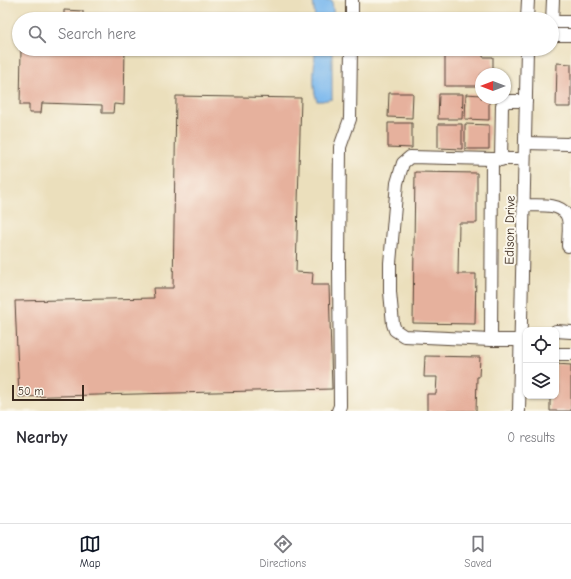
<!DOCTYPE html>
<html lang="en">
<head>
<meta charset="utf-8">
<style>
  body { margin:0; font-family:"Comic Neue",sans-serif; background:#f7f7f7; color:#2b2b33 }
  .controls { position:absolute; right:12px; bottom:12px; display:grid; overflow:hidden; border-radius:8px; box-shadow:0 1px 3px #0004 }
  .controls button { width:36px; height:36px; display:grid; place-items:center; padding:0; border:0; border-bottom:1px solid #e1e1e2; background:#fff; color:#2b2b33; font:20px sans-serif }
  .compass { position:absolute; left:475px; top:68px; width:36px; height:36px; border-radius:50%; background:#fff; box-shadow:0 1px 3px #0004; rotate:270deg }
  .scale { position:absolute; left:12px; bottom:10px; width:72px; box-sizing:border-box; padding-left:4px; border:2px solid #3b2a1e; border-top:0; font-size:11px; line-height:14px; white-space:nowrap; color:#3b2a1e; -webkit-text-stroke:3px #fbf7ec; paint-order:stroke }
  .list { margin:0; padding:0; list-style:none }
  h2 { display:flex; justify-content:space-between; align-items:center; height:52px; margin:0; padding:0 16px; font-size:17px }
  h2 small { font-size:13px; font-weight:400; color:#7c7c81 }
  .icon { flex:none; width:22px; height:22px; fill:none; stroke:currentColor; stroke-width:2; stroke-linecap:round; stroke-linejoin:round }
  .map { position:relative; flex:none; width:571px; height:411px; overflow:hidden }
  .search { position:absolute; background:#fff; box-shadow:0 1px 3px #0004; left:12px; right:12px; top:12px; height:44px; display:flex; align-items:center; gap:10px; box-sizing:border-box; padding:0 14px; border-radius:22px; color:#7c7c81; font-size:15px }
  .sheet { height:112px; background:#fff }
  nav { display:flex; justify-content:space-around; align-items:center; box-sizing:border-box; height:56px; border-top:1px solid #e1e1e2; background:#fff; font-size:11px; color:#7c7c81 }
  nav a { display:grid; justify-items:center; gap:2px }
  nav .on { color:#111827 }
  .map>svg:first-child { display:block }
  .water { fill:#7ab8ed; stroke:#5a7186 }
  .building { fill:#e6b19d }
  .lines { fill:none; stroke-linecap:round; stroke-linejoin:round }
  .minor-casing { stroke:#554536; stroke-width:14 }
  .minor { stroke:#fff; stroke-width:12 }
  .labels { text-anchor:middle; stroke-width:4; stroke-linejoin:round; paint-order:stroke }
  .street-label { font-size:13px; fill:#3b2a1e; stroke:#fbf7ec }
</style>
</head>
<body>
<div class="map">
<svg width="571" height="411" viewBox="0 0 571 411">
  <rect width="100%" height="100%" fill="#fbf7ec"/>
  <filter id="ink" filterUnits="userSpaceOnUse"><feTurbulence type="fractalNoise" baseFrequency=".025" numOctaves="2"/><feDisplacementMap in="SourceGraphic" scale="8" xChannelSelector="R" yChannelSelector="G"/><feConvolveMatrix kernelMatrix="1 2 1 2 8 2 1 2 1" color-interpolation-filters="sRGB"/></filter>
  <filter id="wash" filterUnits="userSpaceOnUse"><feTurbulence type="fractalNoise" baseFrequency=".012" numOctaves="4" result="noise"/><feDisplacementMap in="SourceGraphic" scale="16" xChannelSelector="R" yChannelSelector="G"/><feGaussianBlur stdDeviation="0.9" result="paint"/><feColorMatrix in="noise" values="0 0 0 0 0 0 0 0 0 0 0 0 0 0 0 0 0 1.4 0 .05"/><feComposite in="paint" operator="in"/></filter>
  <g filter="url(#wash)">
    <rect width="100%" height="100%" fill="#ebdfbc"/>
    <g class="water">
      <polygon points="313,0 332,0 334,19 315,19"/>
      <path d="M315 49H332V99L322 101H317C311 85 315 65 315 49Z"/>
    </g>
    <g id="blocks">
      <g class="building">
        <polygon points="64,10 83,11 83,16 126,17 126,19 22,19 22,15 64,16"/>
        <polygon points="21,49 125,49 124,105 114,104 113,113 102,113 102,105 42,103 41,113 29,113 29,105 20,105"/>
        <polygon points="445,50 483,50 483,57 493,57 493,74 481,74 481,86 445,86"/>
        <polygon points="557,63 571,64 571,107 556,107"/>
        <polygon points="389,93 413,93 412,118 388,117"/>
        <polygon points="439,94 463,94 462,119 438,119"/>
        <polygon points="466,94 481,95 481,98 489,98 489,120 465,119"/>
        <polygon points="176,96 301,98 296,272 313,273 312,285 329,285 332,389 19,397 15,301 154,298 153,288 173,288"/>
        <polygon points="388,123 412,123 412,148 388,147"/>
        <polygon points="438,124 462,124 462,149 438,148"/>
        <polygon points="465,124 489,125 489,149 465,149"/>
        <polygon points="415,172 477,173 477,223 459,223 458,274 476,274 475,324 413,323"/>
        <polygon points="425,356 480,357 479,377 477,377 476,411 427,411 427,394 436,394 437,377 424,377"/>
        <polygon points="556,364 571,365 571,411 550,411 550,396 556,396"/>
      </g>
    </g>
  </g>
  <g filter="url(#ink)">
    <use href="#blocks" fill-opacity="0" stroke="#554536" stroke-width="1"/>
    <g class="lines">
      <g class="minor-casing">
        <g id="minor">
          <polyline points="352,19 352,0"/>
          <polyline points="527,19 528,0"/>
          <polyline points="552,22 553,0"/>
          <polyline points="552,22 571,22"/>
          <polyline points="552,35 571,35"/>
          <polyline points="525,143 568,144 571,143"/>
          <polyline points="501,160 502,105 507,101 526,101"/>
          <path d="M523 205C536 206 558 202 566 214 571 221 568 237 568 246"/>
          <polyline points="556,331 571,332"/>
          <polyline points="491,340 404,336 395,330 393,324 390,292 390,263 397,183 403,163 410,157 492,159"/>
          <polyline points="520,340 491,340 492,159 524,159"/>
          <polyline points="556,354 571,354"/>
          <polyline points="338,411 340,406 339,264 340,147 350,119 351,49"/>
          <polyline points="519,411 527,49"/>
        </g>
      </g>
      <use href="#minor" class="minor"/>
    </g>
  </g>
  <g class="labels">
    <g class="street-label">
      <text transform="translate(509 230) rotate(-89)" y="5">Edison Drive</text>
    </g>
  </g>
</svg>
<div class="controls">
<button><svg class="icon" aria-label="locate" viewBox="0 0 24 24"><circle cx="12" cy="12" r="6"/><path d="M12 2v4M12 18v4M2 12h4M18 12h4"/></svg></button>
<button><svg class="icon" aria-label="layers" viewBox="0 0 24 24"><path d="M12 4l9 5-9 5-9-5zM3 14l9 5 9-5"/></svg></button>
</div>
<svg class="compass" viewBox="-18 -18 36 36"><path d="M0-13l5 13h-10z" fill="#e53935"/><path d="M0 13l5-13h-10z" fill="#7c7c81"/></svg>
<div class="scale">50 m</div>
<div class="search"><svg class="icon" aria-label="search" viewBox="0 0 24 24"><circle cx="10" cy="10" r="6"/><path d="M15 15l6 6"/></svg>Search here</div>
</div>
<section class="sheet">
<h2>Nearby<small>0 results</small></h2>
<ul class="list">
</ul>
</section>
<nav>
<a class="on"><svg class="icon" aria-label="map" viewBox="0 0 24 24"><path d="M3 6l6-2 6 2 6-2v14l-6 2-6-2-6 2zM9 4v14M15 6v14"/></svg>Map</a>
<a><svg class="icon" aria-label="directions" viewBox="0 0 24 24"><path d="M12 3l9 9-9 9-9-9zM9 14v-3h6M13 9l2 2-2 2"/></svg>Directions</a>
<a><svg class="icon" aria-label="saved" viewBox="0 0 24 24"><path d="M7 4h10v16l-5-4-5 4z"/></svg>Saved</a>
</nav>
</body>
</html>
